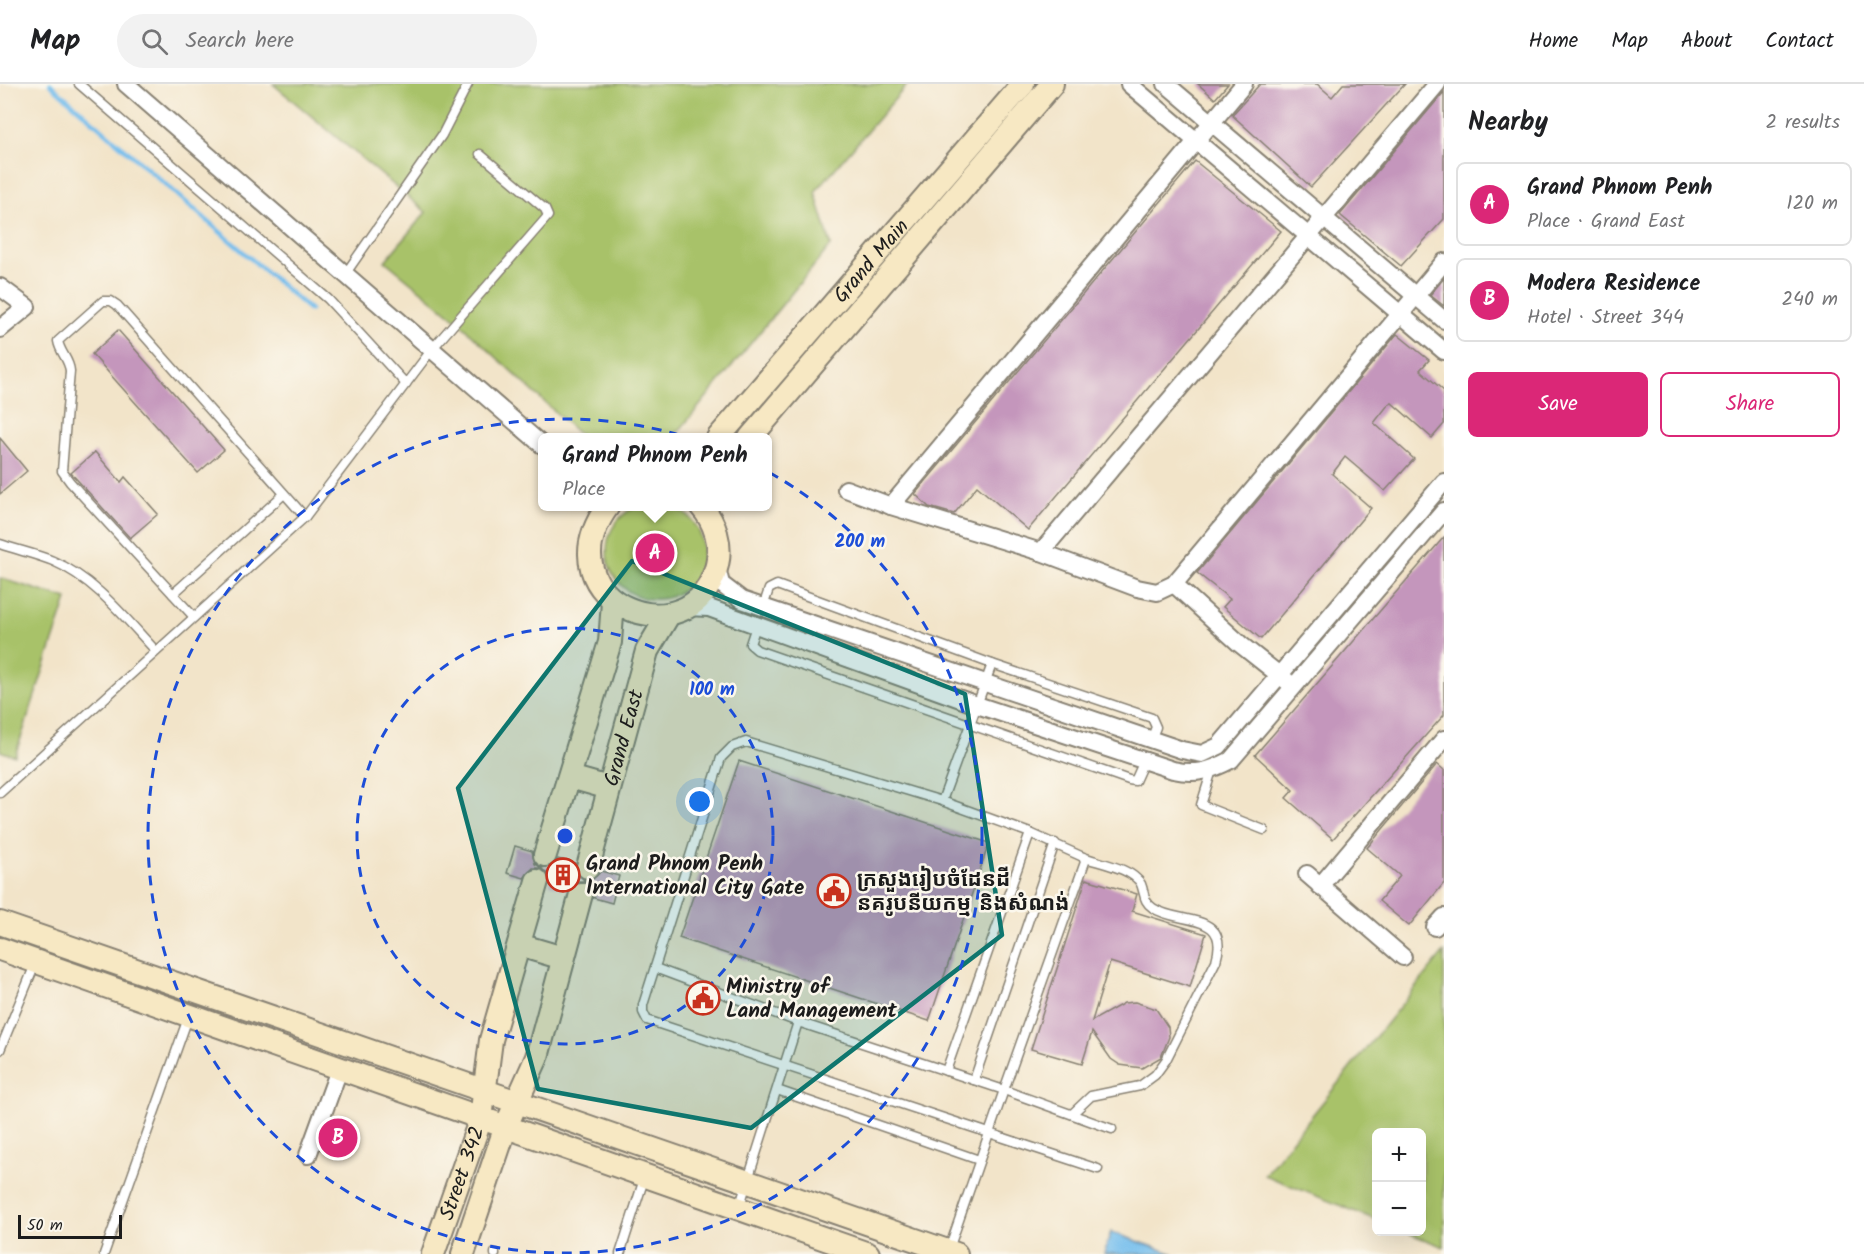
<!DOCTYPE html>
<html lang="en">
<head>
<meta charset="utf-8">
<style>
  body { margin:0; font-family:Kalam,"Noto Sans Khmer",sans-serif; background:#f2f2f2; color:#202124 }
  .controls { position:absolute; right:18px; bottom:18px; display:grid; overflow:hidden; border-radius:9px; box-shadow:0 6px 24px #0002 }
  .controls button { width:54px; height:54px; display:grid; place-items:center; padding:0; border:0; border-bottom:2px solid #e0e0e0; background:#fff; color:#202124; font:30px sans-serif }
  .scale { position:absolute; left:18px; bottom:15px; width:104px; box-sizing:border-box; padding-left:6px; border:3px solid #1c1c1c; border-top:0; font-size:16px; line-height:21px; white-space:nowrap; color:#1c1c1c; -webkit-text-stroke:4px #fbf7ec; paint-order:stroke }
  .you { position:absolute; left:700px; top:718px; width:21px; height:21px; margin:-15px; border:4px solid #fff; border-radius:50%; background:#1a73e8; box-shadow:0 0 0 9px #1a73e833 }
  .badge { display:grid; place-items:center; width:39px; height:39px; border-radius:50%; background:#db2777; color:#fff; font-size:20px; font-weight:700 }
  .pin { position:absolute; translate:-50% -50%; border:3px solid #fff; box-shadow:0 2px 6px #0006 }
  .popup { position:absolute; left:538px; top:349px; width:234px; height:78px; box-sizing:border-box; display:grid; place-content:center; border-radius:9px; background:#fff; filter:drop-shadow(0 2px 4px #0005); font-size:20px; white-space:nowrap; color:#757577 }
  .popup b { font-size:22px; color:#202124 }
  .popup::after { content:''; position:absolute; left:50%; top:100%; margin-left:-12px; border:12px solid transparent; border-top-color:#fff }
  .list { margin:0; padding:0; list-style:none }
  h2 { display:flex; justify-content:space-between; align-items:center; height:78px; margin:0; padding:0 24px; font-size:26px }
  h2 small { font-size:20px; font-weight:400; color:#757577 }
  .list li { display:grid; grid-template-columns:39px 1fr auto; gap:18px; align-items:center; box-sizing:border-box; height:84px; margin:0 12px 12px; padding:0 12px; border:2px solid #e0e0e0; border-radius:9px }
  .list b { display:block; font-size:22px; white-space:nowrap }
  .list p { margin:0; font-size:20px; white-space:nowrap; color:#757577 }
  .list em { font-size:20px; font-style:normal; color:#757577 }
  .actions { display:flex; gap:12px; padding:18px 24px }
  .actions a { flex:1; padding:14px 0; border:2px solid #db2777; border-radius:9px; text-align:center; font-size:21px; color:#db2777 }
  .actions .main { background:#db2777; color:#fff }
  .icon { flex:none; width:33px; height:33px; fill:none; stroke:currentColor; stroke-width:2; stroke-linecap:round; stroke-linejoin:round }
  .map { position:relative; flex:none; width:1444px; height:1170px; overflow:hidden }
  header { display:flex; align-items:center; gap:36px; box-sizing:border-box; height:84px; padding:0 30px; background:#fff; border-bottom:2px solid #e0e0e0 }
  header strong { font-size:28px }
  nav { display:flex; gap:33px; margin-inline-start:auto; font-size:21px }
  .search { width:420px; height:54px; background:#f2f2f2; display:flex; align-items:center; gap:15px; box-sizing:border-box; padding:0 21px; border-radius:33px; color:#757577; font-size:22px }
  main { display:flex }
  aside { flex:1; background:#fff }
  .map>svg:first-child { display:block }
  .green { fill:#a8c269; stroke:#626f42; stroke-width:1.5 }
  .water { fill:#75beed; stroke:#486d84; stroke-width:1.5 }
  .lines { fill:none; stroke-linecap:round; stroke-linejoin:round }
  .stream { stroke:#75beed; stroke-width:4.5 }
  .building { fill:#c496bc }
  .lane-casing { stroke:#878072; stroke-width:11 }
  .street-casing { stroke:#878072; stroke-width:20 }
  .secondary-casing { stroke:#878072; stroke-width:26 }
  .lane { stroke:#fff; stroke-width:8 }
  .street { stroke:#fff; stroke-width:16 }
  .secondary { stroke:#f7e8c3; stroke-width:22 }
  .marked { fill:#0f766e; fill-opacity:0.2; stroke:#0f766e; stroke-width:4.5; stroke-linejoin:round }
  .ring { fill:none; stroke:#1d4ed8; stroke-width:3; stroke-dasharray:10 8 }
  .labels { text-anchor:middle; stroke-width:5; stroke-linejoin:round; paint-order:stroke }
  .street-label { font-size:21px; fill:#1c1c1c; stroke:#fbf7ec }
  .poi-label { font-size:21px; font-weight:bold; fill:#1c1c1c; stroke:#fbf7ec; text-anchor:start }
  .centre { fill:#1d4ed8; stroke:#fbf7ec; stroke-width:3 }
  .ring-label { font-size:18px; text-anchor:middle; font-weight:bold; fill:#1d4ed8; stroke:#fbf7ec; stroke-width:5; stroke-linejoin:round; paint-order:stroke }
</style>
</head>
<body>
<header>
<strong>Map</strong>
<div class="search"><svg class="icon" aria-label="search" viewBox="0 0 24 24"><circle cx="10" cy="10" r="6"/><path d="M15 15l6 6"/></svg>Search here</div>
<nav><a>Home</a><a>Map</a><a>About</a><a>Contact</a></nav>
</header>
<main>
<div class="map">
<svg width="1444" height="1170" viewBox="0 0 1444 1170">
  <rect width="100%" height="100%" fill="#fbf7ec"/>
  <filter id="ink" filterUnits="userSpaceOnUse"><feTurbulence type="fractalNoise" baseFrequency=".0167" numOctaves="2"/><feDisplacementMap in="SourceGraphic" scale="12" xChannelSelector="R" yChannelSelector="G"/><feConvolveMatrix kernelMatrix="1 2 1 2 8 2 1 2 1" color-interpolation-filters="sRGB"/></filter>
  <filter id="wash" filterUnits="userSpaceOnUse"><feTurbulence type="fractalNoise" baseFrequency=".008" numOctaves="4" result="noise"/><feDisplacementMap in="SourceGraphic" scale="24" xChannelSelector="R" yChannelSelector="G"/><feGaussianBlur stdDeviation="1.35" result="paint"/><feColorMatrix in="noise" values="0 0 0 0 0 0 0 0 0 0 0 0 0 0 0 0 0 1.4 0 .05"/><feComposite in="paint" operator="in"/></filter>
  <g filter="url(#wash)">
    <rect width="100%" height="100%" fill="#f2e4c9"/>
    <g class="green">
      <polygon points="273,0 908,0 815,108 831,161 675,352 670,354 582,353 452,232 385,177 426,128"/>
      <circle cx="655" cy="467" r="48"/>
      <polygon points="0,494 67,515 15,672 0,667"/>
      <polygon points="1444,868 1444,1163 1405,1148 1422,1148 1422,1048 1376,1048 1376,1136 1264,1091"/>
    </g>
    <polygon class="water" points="1111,1148 1174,1170 1104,1170"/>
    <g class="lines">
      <polyline class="stream" points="50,0 310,226"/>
    </g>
    <g id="blocks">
      <g class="building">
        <polygon points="1198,0 1228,0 1215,15"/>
        <polygon points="1260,0 1317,0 1332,13 1343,0 1405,0 1311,103 1232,31"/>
        <polygon points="1444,8 1444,135 1401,182 1340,131"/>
        <polygon points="1195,77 1281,147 1028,446 977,402 954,430 929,423 915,410"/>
        <polygon points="1444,194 1444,222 1430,211"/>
        <polygon points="118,246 224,366 198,389 92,270"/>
        <polygon points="1397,250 1429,276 1420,286 1444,307 1444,340 1432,354 1392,319 1388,321 1374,339 1414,375 1385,407 1345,373 1332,390 1371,424 1261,555 1223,523 1230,515 1197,489"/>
        <polygon points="0,354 27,387 0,410"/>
        <polygon points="95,368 121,398 125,393 158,430 130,454 71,389"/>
        <polygon points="1444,453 1444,631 1333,755 1286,714 1293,706 1255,671"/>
        <polygon points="739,677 989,759 929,937 679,854"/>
        <polygon points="1437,680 1444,686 1444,799 1409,842 1379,817 1400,792 1367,764"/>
        <polygon points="515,762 532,767 535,780 542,784 554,781 558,775 575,779 575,787 584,796 592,796 601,787 619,792 612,819 594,814 594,806 585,797 577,797 568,806 550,801 550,793 541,784 533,784 524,794 507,789"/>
        <polygon points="1086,795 1137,810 1132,827 1206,850 1190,903 1110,878 1092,937 1124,919 1135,918 1156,925 1168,943 1169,953 1161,973 1142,984 1120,981 1111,975 1092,948 1082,980 1031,965"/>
      </g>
    </g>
  </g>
  <g filter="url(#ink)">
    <use href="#blocks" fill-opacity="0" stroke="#878072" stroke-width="1.5"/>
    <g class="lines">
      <g class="lane-casing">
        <g id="lane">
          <polyline points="79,0 328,215 406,300"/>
          <polyline points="346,189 442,51 468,0"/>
          <path d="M0 460C17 466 36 470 53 477 95 495 125 534 156 567"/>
          <polyline points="173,510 284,410"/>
          <polyline points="763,523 769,505 777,501 992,580 1152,634 1156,643 1151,656"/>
          <path d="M194 533 70 398 62 387 70 287C69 275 60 269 58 257L103 217H111L117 221 305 433"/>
          <polyline points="756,542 750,560 757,566 1129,696 1135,697 1144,677"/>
          <polyline points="1212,686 1201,721 1264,746"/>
          <polyline points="0,709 305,433 433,264 548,132 545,125 480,70"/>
          <polyline points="942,717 992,580"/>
          <polyline points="655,884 798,938"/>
          <polyline points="0,966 36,878"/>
          <polyline points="946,987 1030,749"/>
          <polyline points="974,996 1055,759"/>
          <polyline points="777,1006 979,1076"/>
          <path d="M1072 1030 1091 1012 1140 1002 1155 991 1166 976 1216 877C1231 827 1178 841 1153 824 1143 817 1145 810 1141 800 1132 784 1099 779 1083 773"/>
          <polyline points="1098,1085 647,936 643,928 643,921 721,674 732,663 746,658 942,717 1030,749 1083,773 1085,778 1004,1006 1112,1045"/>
          <polyline points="739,1124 798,938 1004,1006 949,1165"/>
          <polyline points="104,1170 188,934"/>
          <polyline points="495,1170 495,1169"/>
          <polyline points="620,1170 645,1092"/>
        </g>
      </g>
      <g class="street-casing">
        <g id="street">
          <polyline points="126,0 542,361"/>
          <polyline points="1129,0 1444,267"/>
          <polyline points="1166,0 1444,236"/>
          <polyline points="0,203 27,223 0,245"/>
          <polyline points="846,405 891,422 1041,468 1137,504 1157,508 1174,500 1444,178"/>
          <polyline points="891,422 1244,0"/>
          <polyline points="1041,468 1437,0"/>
          <polyline points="717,484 721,500 742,516 1182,666 1202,670 1219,662 1444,398"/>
          <polyline points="1174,500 1240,560 1288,598"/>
          <path d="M686 523 709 524 977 621 1173 686C1196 691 1210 687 1231 676L1444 427"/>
          <polyline points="1307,790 1403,873"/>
          <polyline points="1320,802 1444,655"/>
          <polyline points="1435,843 1444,833"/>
          <polyline points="308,1071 340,983"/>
        </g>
      </g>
      <g class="secondary-casing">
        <g id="secondary">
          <path id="s1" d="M718 354 1023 0"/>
          <polyline points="750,354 1052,0"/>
          <path d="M608 422C538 519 694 578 717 481 722 460 715 438 701 422"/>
          <polyline points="570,693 609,704"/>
          <polyline points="545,771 610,558 613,518"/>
          <path id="s2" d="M588 783 647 567 669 530"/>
          <polyline points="0,839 956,1170"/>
          <polyline points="519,861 563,874"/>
          <polyline points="0,865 868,1170"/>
          <path id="s3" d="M433 1170 481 1034 491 956 537 797"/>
          <polyline points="463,1170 506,1042 537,973 581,810"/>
        </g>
      </g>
      <use href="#lane" class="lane"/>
      <use href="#street" class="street"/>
      <use href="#secondary" class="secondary"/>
    </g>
  </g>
  <path class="marked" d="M632 477 965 610 1002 851 751 1044 538 1005 458 704Z"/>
  <g class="ring">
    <circle cx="565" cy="752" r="208"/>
    <circle cx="565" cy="752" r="417"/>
  </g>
  <defs>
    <g id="building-ring" transform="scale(1.725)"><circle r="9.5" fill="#fbf7ec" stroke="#c8321e" stroke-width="1.5"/><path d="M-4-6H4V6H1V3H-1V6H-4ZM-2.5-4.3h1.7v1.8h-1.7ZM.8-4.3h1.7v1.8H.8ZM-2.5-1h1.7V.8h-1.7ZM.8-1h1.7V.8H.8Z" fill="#c8321e"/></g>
    <g id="civic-ring" transform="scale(1.725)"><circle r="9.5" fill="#fbf7ec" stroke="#c8321e" stroke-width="1.5"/><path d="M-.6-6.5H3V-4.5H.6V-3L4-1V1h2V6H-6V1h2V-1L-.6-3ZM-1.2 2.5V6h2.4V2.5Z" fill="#c8321e"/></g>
  </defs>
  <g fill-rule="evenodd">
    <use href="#building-ring" x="563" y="791"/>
    <use href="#civic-ring" x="834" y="807"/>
    <use href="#civic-ring" x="703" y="914"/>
  </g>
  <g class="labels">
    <g class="street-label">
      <text dy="7" stroke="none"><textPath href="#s1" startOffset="234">Grand Main</textPath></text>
      <text dy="7" stroke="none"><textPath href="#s2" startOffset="134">Grand East</textPath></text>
      <text dy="7" stroke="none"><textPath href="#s3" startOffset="86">Street 342</textPath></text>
    </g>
    <g class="poi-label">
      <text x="586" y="786">Grand Phnom Penh<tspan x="586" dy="24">International City Gate</tspan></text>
      <text x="857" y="802">ក្រសួងរៀបចំដែនដី<tspan x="857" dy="24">នគរូបនីយកម្ម និងសំណង់</tspan></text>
      <text x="726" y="909">Ministry of<tspan x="726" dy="24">Land Management</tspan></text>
    </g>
  </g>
  <circle cx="565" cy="752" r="9" class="centre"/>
  <g class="ring-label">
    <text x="860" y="463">200 m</text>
    <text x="712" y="611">100 m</text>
  </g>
</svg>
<div class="controls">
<button>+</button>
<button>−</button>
</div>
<div class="scale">50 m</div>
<div class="you"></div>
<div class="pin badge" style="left:655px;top:469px">A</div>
<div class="popup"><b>Grand Phnom Penh</b>Place</div>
<div class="pin badge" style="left:338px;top:1054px">B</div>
</div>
<aside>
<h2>Nearby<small>2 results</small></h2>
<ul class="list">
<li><span class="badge">A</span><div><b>Grand Phnom Penh</b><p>Place · Grand East</p></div><em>120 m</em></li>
<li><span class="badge">B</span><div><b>Modera Residence</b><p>Hotel · Street 344</p></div><em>240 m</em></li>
</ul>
<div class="actions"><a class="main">Save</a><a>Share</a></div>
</aside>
</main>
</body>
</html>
